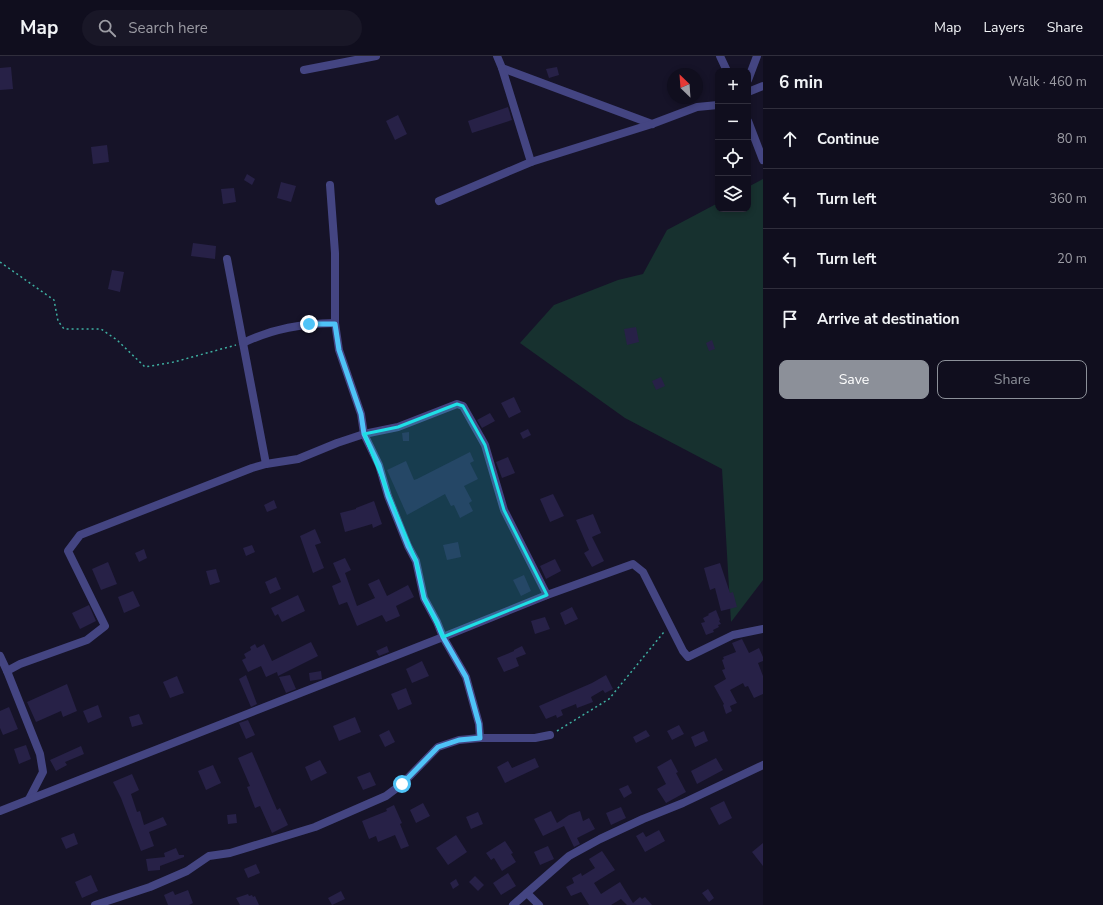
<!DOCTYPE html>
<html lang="en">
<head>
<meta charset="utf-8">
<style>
  body { margin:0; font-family:"Nunito Sans",sans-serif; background:#191727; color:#f1f3f6 }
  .controls { position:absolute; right:12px; top:12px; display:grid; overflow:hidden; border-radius:8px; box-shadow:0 2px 6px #0003 }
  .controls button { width:36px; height:36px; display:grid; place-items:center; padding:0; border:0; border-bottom:1px solid #302e3c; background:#100e1e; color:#f1f3f6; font:20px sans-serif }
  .compass { position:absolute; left:667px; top:12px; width:36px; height:36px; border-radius:50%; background:#100e1e; box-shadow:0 2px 6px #0003; rotate:335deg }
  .stop { position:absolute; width:12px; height:12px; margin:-9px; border:3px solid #4fc3f7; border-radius:50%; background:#fff }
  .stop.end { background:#4fc3f7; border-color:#fff; box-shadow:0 1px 4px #0008 }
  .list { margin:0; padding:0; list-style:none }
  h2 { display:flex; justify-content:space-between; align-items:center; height:52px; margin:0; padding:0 16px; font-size:17px }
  h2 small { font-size:13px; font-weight:400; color:#9c9ca4 }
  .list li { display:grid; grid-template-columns:26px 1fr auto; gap:12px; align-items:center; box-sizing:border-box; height:60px; padding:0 16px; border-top:1px solid #302e3c }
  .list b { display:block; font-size:15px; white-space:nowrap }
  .list em { font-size:13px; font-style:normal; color:#9c9ca4 }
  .actions { display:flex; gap:8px; padding:12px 16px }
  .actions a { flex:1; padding:9px 0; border:1px solid #8c9099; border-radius:8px; text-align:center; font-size:14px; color:#8c9099 }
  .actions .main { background:#8c9099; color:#fff }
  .icon { flex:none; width:22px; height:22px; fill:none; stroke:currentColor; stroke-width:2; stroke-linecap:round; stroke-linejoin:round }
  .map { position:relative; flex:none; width:763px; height:849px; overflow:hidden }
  header { display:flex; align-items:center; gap:24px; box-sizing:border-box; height:56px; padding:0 20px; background:#100e1e; border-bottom:1px solid #302e3c }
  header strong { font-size:19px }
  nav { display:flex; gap:22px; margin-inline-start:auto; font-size:14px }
  .search { width:280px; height:36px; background:#191727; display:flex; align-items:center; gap:10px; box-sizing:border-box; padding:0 14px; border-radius:22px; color:#9c9ca4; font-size:15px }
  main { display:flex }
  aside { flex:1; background:#100e1e }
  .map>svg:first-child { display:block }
  .green { fill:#17312f }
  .building { fill:#272147 }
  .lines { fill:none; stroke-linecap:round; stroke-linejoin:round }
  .path { stroke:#3eafa1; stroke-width:1.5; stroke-dasharray:2 3; stroke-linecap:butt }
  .minor { stroke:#444582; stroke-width:8 }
  .route { stroke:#4fc3f7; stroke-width:5 }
  .marked { fill:#1fdfe6; fill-opacity:0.2; stroke:#1fdfe6; stroke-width:3; stroke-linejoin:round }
</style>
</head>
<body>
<header>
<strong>Map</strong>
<div class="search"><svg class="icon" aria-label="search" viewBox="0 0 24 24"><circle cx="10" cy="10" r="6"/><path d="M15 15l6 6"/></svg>Search here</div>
<nav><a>Map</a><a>Layers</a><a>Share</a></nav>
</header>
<main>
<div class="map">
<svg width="763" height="849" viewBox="0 0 763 849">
  <rect width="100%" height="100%" fill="#161328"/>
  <polygon class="green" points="763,123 763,524 731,566 722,413 625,362 520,287 554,249 618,224 643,218 667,174 718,147 718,153 748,153 748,131"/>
  <g class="building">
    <polygon points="11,11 13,33 0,34 0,12"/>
    <polygon points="557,11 559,19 549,22 546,13"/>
    <polygon points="508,51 512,64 472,77 468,65"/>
    <polygon points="398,59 407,78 395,84 386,65"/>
    <polygon points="107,89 109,106 93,108 91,91"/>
    <polygon points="247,118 255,123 252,129 244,124"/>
    <polygon points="281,126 296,130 291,146 277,142"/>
    <polygon points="234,132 236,146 223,148 221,133"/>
    <polygon points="193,187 216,190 215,203 191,200"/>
    <polygon points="112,214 124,216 120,236 108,233"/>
    <polygon points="636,271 639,286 627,289 624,273"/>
    <polygon points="712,284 715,293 709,295 706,287"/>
    <polygon points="661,321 665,330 656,334 652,325"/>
    <polygon points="514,341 521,356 509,362 501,347"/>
    <polygon points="490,357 495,365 482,372 477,364"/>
    <polygon points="528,373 531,379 523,383 520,377"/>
    <polygon points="409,376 409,385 403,385 402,377"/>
    <polygon points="470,396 474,405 470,407 478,423 464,430 472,445 469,447 473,455 460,462 454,449 451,450 445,438 407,459 387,414 406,405 414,424 417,423"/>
    <polygon points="508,401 515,417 502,422 496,406"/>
    <polygon points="553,438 564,460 550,466 540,443"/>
    <polygon points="274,444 277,452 267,456 264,449"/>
    <polygon points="374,445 382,468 373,472 372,468 345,476 340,457 356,453 356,452"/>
    <polygon points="593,458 601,477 592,481 604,505 592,511 584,497 589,494 576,464"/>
    <polygon points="315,473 321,487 315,489 324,512 313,517 300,480"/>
    <polygon points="458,486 461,501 447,504 443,489"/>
    <polygon points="252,489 255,496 246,500 243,492"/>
    <polygon points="144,493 147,502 139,506 135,497"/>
    <polygon points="345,502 351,514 345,517 357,550 375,542 368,528 379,523 387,540 408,529 414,541 396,550 400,560 386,566 382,559 357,570 347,546 339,549 332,530 341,526 333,507"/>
    <polygon points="555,503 561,515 546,523 540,510"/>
    <polygon points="108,506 117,528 101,534 92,513"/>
    <polygon points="720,507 730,537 733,536 737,551 721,555 715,532 710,534 704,512"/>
    <polygon points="216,513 220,526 210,529 206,515"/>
    <polygon points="524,519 531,535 521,540 513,524"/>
    <polygon points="276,521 281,533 270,538 265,526"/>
    <polygon points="133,535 140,550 124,557 118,541"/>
    <polygon points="298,539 305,555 282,566 278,558 275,560 271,552"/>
    <polygon points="89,549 96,565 80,573 72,557"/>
    <polygon points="572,551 578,563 565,569 560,557"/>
    <polygon points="716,554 720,564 719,565 721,568 718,569 719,571 713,574 714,576 706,579 701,567 705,566 703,562 709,559 708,558"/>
    <polygon points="545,561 550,573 535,578 531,565"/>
    <polygon points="742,583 749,597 759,592 763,601 763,605 758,607 763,620 763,638 754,642 748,630 745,631 743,627 730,634 737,647 730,650 732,655 726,658 723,649 724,648 714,630 726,623 722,614 725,613 722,604 724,603 723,601 736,596 732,587"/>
    <polygon points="311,586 318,600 278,620 277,616 266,621 261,610 248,616 242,604 246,602 244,598 251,594 250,591 255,588 257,592 264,588 272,605"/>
    <polygon points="387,590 389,596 379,600 376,595"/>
    <polygon points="522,590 526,598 516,602 519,610 504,616 497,602 514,595 514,594"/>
    <polygon points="422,605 429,620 412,627 406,613"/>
    <polygon points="321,615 322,623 310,625 309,617"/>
    <polygon points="246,619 257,648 251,651 239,623"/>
    <polygon points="290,619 296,633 286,637 279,621"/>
    <polygon points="606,619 613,633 605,637 603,634 591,641 593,646 577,652 576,648 561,654 563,659 557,662 556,659 546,663 539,650 592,627"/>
    <polygon points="177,620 184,637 170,642 163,626"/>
    <polygon points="67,628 77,655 63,661 61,655 36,666 27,646"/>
    <polygon points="406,632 412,648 398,654 391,638"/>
    <polygon points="98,649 102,661 88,667 83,655"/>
    <polygon points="9,651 18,673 3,679 0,672 0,655"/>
    <polygon points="139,658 143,668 132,671 129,661"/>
    <polygon points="355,661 361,676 339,685 333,670"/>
    <polygon points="248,664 255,679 246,683 239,667"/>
    <polygon points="679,669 684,678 672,684 667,675"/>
    <polygon points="389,674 395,686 385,691 379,679"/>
    <polygon points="646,674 650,680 636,687 633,681"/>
    <polygon points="704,675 708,685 695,691 691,681"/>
    <polygon points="26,689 31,703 19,708 14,693"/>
    <polygon points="81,690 84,698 65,706 67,709 56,715 50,704"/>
    <polygon points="252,696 277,754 280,752 288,769 272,777 260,750 255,752 247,731 250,730 238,702"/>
    <polygon points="535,702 539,711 505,727 497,711 508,705 512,712"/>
    <polygon points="716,702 723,714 697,728 691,715"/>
    <polygon points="671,703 678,716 676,717 686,736 666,747 657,733 666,728 657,711"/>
    <polygon points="320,704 327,717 311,725 305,711"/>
    <polygon points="213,709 221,727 206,734 198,715"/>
    <polygon points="370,716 376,729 363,734 357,721"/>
    <polygon points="132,718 139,734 131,738 137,756 140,755 144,769 163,761 167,769 149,776 154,790 141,795 121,742 113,726"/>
    <polygon points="628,729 632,737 624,742 619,733"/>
    <polygon points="724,745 732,762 719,769 710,752"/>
    <polygon points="423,747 430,760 416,767 410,754"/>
    <polygon points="394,749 402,767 400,768 409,790 401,793 395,779 378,786 376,780 369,783 362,765 387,755 386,753"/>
    <polygon points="621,751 626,762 611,769 606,757"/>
    <polygon points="551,755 557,767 569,759 580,755 583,765 589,762 595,773 577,782 580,788 574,791 564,770 543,780 534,763"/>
    <polygon points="478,756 483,768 471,773 466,761"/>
    <polygon points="236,758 237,767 228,768 227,759"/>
    <polygon points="659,774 665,785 645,796 636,780 643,776 646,781"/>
    <polygon points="74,777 78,788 66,793 61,782"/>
    <polygon points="456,779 467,796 448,809 436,792"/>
    <polygon points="505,785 513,797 511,798 516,806 502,815 494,802 491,804 486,797"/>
    <polygon points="763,787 763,810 752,796"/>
    <polygon points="548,790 554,803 540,809 534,796"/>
    <polygon points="176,792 179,799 184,799 184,801 160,810 160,814 148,815 146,803 165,801 164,797"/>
    <polygon points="602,795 615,814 594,827 601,838 620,826 633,847 640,841 642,843 645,841 652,849 627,849 621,843 611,849 589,849 581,836 571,840 566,831 574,827 572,822 581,817 582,820 595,812 589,803"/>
    <polygon points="256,808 260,817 248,822 244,813"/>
    <polygon points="508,817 516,830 501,839 493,827"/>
    <polygon points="91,819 98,835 82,842 75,826"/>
    <polygon points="475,820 484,829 478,835 469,826"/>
    <polygon points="456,823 459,829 453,833 450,827"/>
    <polygon points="708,833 714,842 709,846 702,837"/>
    <polygon points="188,834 193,847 189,849 168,849 164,839 173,835 175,839"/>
    <polygon points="341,835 345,843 332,849 328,842"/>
    <polygon points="248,838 249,840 252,839 253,841 255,840 259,849 240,849 236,842"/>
  </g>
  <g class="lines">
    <g class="path">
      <polyline points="0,206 54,244 58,265 64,273 101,273 117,284 145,311 174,306 236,289"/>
      <polyline points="557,675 609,643 664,576"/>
    </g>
    <g class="minor">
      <polyline points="497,0 502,12 652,68"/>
      <polyline points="720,0 727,15"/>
      <polyline points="502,12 531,106"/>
      <polyline points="304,14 376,0"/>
      <polyline points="748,24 757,0"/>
      <polyline points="748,36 763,30"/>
      <polyline points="748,65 763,104"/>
      <polyline points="330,129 335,197 335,267 339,294 361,358 364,378 379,409 388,440 408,490 416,505 424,542 437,566 443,581 466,621 479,668 480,682"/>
      <polyline points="439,145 531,106 652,68 697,51 718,49"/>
      <path d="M243 287C274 272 302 268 335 267"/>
      <polyline points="266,408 298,403 337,387 364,378 398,371 457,348 463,350 485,389 504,454 547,539"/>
      <polyline points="0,600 7,615"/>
      <polyline points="29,743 43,716 40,698 7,615 20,608 87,584 105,570 68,495 80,479 252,412 266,408 227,203"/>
      <polyline points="0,755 443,581 547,539 633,508 643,516 683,595 688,601 733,579 763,573"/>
      <polyline points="527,837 539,849"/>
      <polyline points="95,849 150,831 187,815 209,800 230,797 315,771 386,740 402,728 438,691 459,684 480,682 535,682 550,679"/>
      <polyline points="513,849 569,800 600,783 643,763 683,747 763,709"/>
    </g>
  </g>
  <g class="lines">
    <polyline class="route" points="309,268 335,268 339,294 361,358 364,378 379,409 388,440 408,490 416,505 424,542 437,566 443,581 466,621 479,668 480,682 459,684 438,691 402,728"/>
  </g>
  <path class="marked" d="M457 348 463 350 485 389 504 454 547 539 443 581 424 542 416 505 364 378 398 371Z"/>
</svg>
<div class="controls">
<button>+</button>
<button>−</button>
<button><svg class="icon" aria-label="locate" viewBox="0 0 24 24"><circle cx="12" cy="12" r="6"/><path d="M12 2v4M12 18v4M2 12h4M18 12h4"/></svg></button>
<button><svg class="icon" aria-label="layers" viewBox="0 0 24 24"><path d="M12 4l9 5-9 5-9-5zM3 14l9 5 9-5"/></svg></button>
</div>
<svg class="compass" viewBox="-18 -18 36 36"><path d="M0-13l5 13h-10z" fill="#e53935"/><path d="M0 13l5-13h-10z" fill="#9c9ca4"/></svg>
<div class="stop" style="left:402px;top:728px"></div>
<div class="stop end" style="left:309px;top:268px"></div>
</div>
<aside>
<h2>6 min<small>Walk · 460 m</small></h2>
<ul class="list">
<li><svg class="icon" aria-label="ahead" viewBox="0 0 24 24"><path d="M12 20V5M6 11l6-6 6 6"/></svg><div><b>Continue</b></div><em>80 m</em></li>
<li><svg class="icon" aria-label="left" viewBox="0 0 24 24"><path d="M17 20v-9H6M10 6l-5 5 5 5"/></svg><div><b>Turn left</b></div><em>360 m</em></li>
<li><svg class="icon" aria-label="left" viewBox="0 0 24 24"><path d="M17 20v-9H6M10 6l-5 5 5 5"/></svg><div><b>Turn left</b></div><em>20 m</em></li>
<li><svg class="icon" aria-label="arrive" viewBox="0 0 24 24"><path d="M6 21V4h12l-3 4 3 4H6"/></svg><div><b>Arrive at destination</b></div></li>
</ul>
<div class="actions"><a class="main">Save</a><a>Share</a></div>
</aside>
</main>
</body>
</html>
